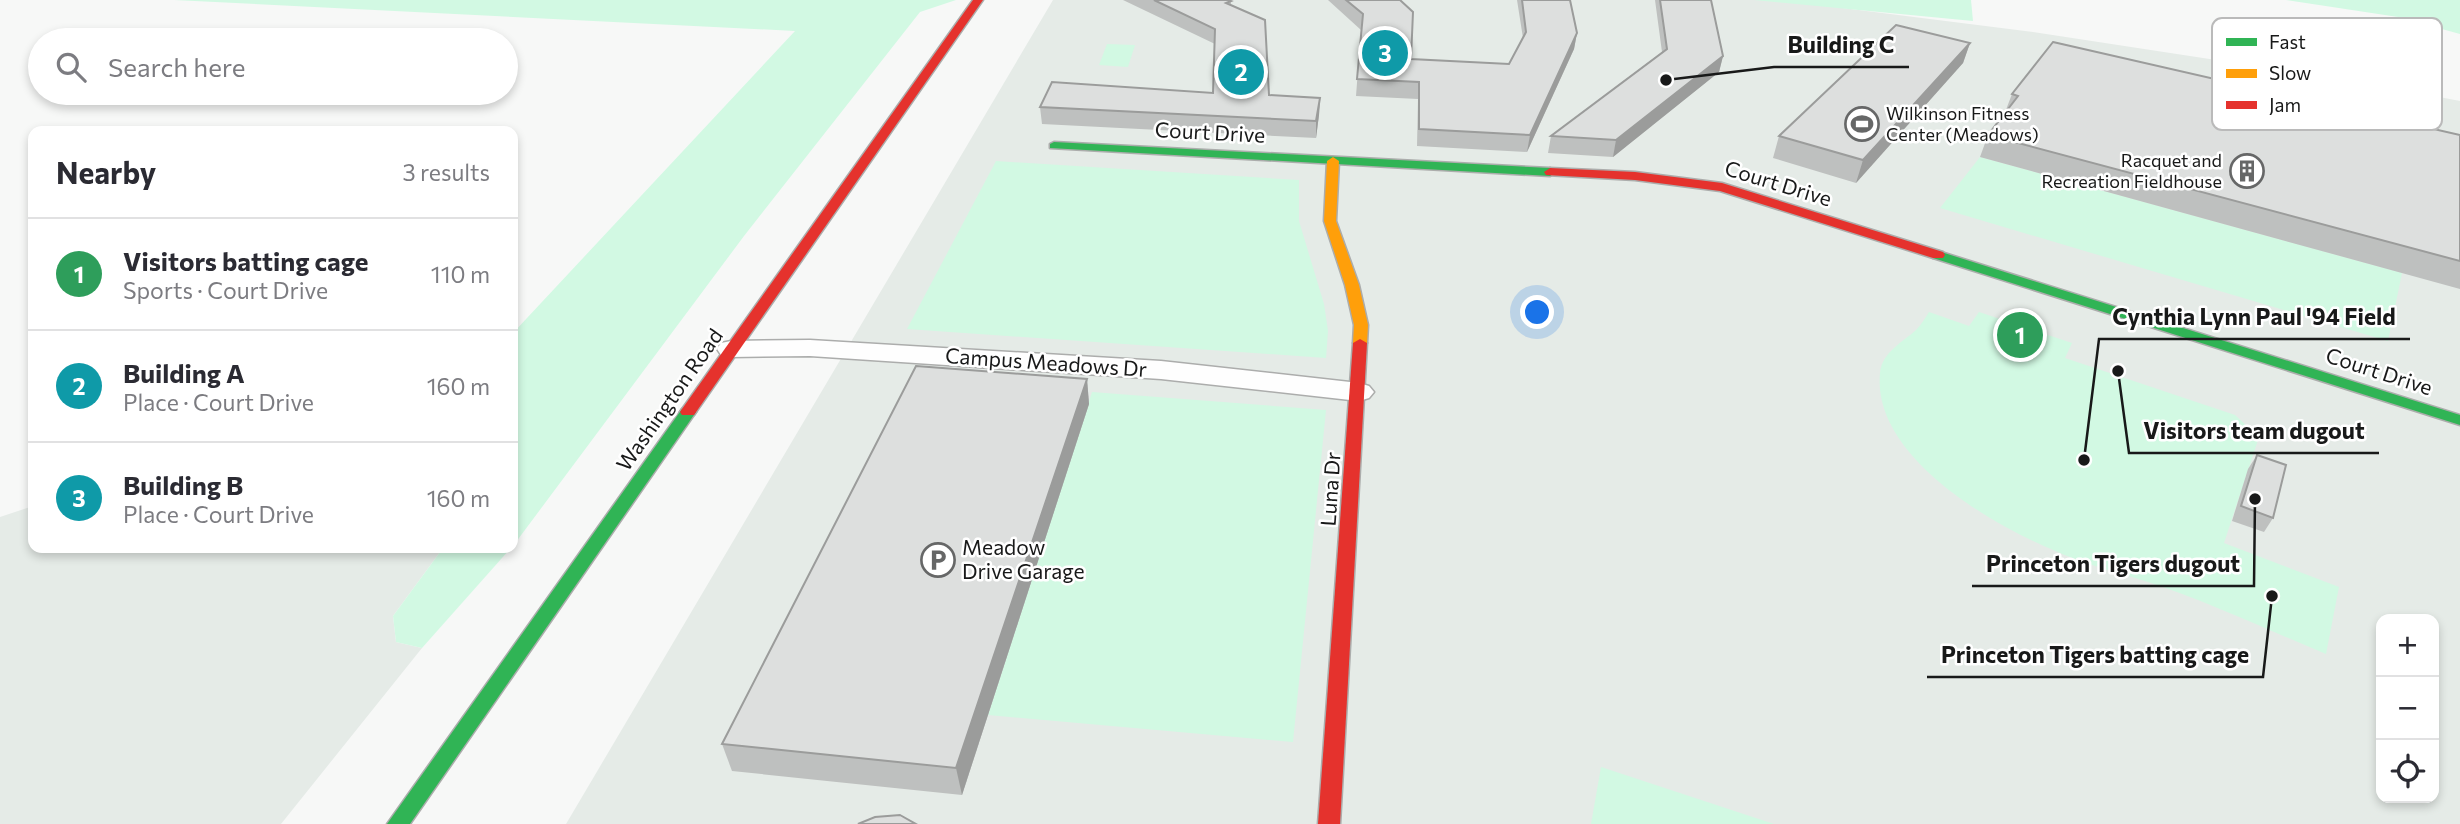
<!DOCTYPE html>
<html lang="en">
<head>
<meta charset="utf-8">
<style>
  body { margin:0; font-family:Commissioner,sans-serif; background:#f7f7f7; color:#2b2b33 }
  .controls { position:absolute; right:21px; bottom:21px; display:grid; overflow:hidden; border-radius:14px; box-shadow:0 4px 10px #0003 }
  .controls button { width:63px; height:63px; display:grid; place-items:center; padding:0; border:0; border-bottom:2px solid #e1e1e2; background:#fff; color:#2b2b33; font:35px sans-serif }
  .you { position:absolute; left:1538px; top:313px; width:24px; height:24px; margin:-18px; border:5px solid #fff; border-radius:50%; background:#1a73e8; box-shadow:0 0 0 10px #1a73e833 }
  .badge { display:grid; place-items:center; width:46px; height:46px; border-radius:50%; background:#d93025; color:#fff; font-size:23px; font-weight:700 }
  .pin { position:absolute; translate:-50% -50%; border:4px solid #fff; box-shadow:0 2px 7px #0006 }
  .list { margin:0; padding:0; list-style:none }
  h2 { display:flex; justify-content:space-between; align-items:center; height:91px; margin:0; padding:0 28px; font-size:30px }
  h2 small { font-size:23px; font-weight:400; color:#7c7c81 }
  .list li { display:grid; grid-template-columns:46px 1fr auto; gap:21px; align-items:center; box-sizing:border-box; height:112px; padding:0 28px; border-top:2px solid #e1e1e2 }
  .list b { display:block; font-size:26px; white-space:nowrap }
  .list p { margin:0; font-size:23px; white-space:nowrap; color:#7c7c81 }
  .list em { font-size:23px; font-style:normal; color:#7c7c81 }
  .icon { flex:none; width:38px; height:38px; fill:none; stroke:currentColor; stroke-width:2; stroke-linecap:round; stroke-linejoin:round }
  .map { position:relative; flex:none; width:2460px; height:824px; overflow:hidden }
  .search { position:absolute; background:#fff; box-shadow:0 4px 10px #0003; left:28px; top:28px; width:490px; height:77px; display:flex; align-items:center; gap:18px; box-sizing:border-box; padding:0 24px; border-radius:38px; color:#7c7c81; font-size:26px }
  .panel { position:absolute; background:#fff; box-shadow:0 4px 10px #0003; left:28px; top:126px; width:490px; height:427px; border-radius:14px }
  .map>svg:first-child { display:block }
  .built { fill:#e5ebe7; fill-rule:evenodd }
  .green { fill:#d2f9e3 }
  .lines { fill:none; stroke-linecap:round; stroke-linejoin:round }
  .street-casing { stroke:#acadac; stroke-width:3 }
  .fast-casing { stroke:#acadac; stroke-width:3 }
  .slow-casing { stroke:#acadac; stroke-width:3 }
  .jam-casing { stroke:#acadac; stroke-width:3 }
  .street { fill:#fefefe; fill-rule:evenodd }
  .fast { fill:#30b455; fill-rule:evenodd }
  .slow { fill:#ff9f0a; fill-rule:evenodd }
  .jam { fill:#e5322d; fill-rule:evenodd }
  .wall { fill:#bec0bf }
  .shaded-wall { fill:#9b9c9b }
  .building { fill:#dddfde; stroke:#9b9c9b; stroke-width:2 }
  .labels { text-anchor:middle; stroke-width:5; stroke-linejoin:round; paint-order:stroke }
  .far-poi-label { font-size:18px; fill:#181919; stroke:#fff; text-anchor:start }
  .street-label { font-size:21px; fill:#181919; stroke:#fff }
  .poi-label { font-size:21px; fill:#181919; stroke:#fff; text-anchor:start }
  .key { fill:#fff; stroke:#bababa; stroke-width:2 }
  .key-label { font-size:19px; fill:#181919 }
  .leader { fill:none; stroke:#181919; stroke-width:2.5 }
  .callout-dot { fill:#181919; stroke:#fff; stroke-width:2.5 }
  .callout-label { font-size:23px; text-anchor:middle; font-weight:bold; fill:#181919; stroke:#fff; stroke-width:5; stroke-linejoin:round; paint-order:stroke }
</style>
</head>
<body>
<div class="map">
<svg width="2460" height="824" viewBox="0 0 2460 824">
  <rect width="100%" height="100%" fill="#f7f8f7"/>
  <g class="built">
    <path d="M1053 0H1779L2033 32 2367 83 2460 101V824H566ZM2381 619H2434V798H2381Z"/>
    <polygon points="33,506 33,548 443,548 393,616 396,642 422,648 281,824 0,824 0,517"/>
  </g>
  <g class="green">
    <polygon points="174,0 956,0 920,12 744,236 513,546 513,333 795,31"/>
    <polygon points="1754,0 1971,0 1973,21"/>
    <polygon points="2286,0 2460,0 2460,34 2398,17"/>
    <polygon points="1107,44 1135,45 1128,67 1099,65"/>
    <polygon points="1980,157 2402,273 2388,341 1940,208"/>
    <polygon points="996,161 1299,180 1299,221 1324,304 1328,331 1326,358 907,329"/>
    <path d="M1929 312 1969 326 1979 312 2072 343 2065 358 2235 415 2259 437 2224 543 2339 587 2326 654C2268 630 2209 602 2148 582 2116 572 2084 564 2053 550 1989 523 1872 455 1880 373 1882 352 1903 342 1916 330 1921 325 1925 318 1929 312Z"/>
    <polygon points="1092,392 1326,410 1293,742 988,715"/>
    <polygon points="443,548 511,548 422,648 396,642 393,616"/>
    <polygon points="1601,767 1774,824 1591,824"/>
  </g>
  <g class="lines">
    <g class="street-casing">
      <polygon id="street" points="810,340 1161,361 1359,383 1369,386 1374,392 1369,398 1359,401 1161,379 810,356 731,357 721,355 717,349 721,343 731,341"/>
    </g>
    <g class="fast-casing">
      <g id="fast">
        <polygon points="1054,142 1550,168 1556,172 1550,176 1050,148 1050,144"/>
        <polygon points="1938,251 2460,415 2460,425 1933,258 1933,252"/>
        <polygon points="688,407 696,412 410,824 387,824 682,409"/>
      </g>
    </g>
    <g class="slow-casing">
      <polygon id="slow" points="1333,157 1339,161 1336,221 1359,285 1368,325 1367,343 1360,347 1353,343 1354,325 1345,285 1324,221 1327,161"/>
    </g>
    <g class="jam-casing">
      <g id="jam">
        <polygon points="973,0 983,0 694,415 682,415 680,412 682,409"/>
        <polygon points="1550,168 1635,172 1722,183 1943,252 1945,255 1943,258 1933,258 1720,191 1635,180 1546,175 1544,172"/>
        <polygon points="1360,339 1367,343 1340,824 1318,824 1353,343"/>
      </g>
    </g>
    <use href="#street" class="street"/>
    <use href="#fast" class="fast"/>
    <use href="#slow" class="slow"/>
    <use href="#jam" class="jam"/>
  </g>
  <g class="wall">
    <polygon points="1123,0 1228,0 1231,1 1231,5 1269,95 1320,98 1319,115 1316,138 1042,124 1040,107 1213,93 1215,44"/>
    <polygon points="1328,0 1400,0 1411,59 1509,64 1523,38 1517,0 1570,0 1577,33 1574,49 1527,152 1417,146 1418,99 1356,96 1361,30"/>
    <polygon points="1655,0 1711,0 1723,56 1719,72 1613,157 1548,153 1551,136 1662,52"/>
    <polygon points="1970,43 1963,63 1856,183 1773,158 1779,136"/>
    <polygon points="2012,94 2460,135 2460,289 1980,157 1988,135 2004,115"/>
    <polygon points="1087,379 1089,404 962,795 732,771 722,744"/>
    <polygon points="2257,455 2273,518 2264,532 2232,521 2248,469"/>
  </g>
  <g class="shaded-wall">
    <polygon points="1577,33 1574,49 1527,152 1530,135"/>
    <polygon points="1970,43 1963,63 1856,183 1863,160"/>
    <polygon points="1723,56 1719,72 1613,157 1616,140"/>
    <polygon points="1320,98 1319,115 1316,138 1316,121"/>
    <polygon points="1087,379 1089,404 962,795 956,768"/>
  </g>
  <g class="building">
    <polygon points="1154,0 1228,0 1231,1 1226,3 1265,20 1269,95 1320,98 1316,121 1040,107 1052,82 1213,93 1215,29"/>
    <polygon points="1346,0 1400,0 1413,12 1411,59 1509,64 1526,32 1522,0 1570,0 1577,33 1530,135 1419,129 1419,82 1357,79 1363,14"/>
    <polygon points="1660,0 1711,0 1723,56 1616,140 1551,136 1667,49"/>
    <polygon points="1896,25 1970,43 1863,160 1779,136"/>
    <polygon points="2053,42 2460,135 2460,261 1988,135 2018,96 2012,94"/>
    <polygon points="916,366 1087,379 956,768 722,744"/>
    <polygon points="2257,455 2286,465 2273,518 2241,506"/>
    <polygon points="900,815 916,824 858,824 875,817"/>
  </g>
  <defs>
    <g id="stadium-ring" transform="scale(1.75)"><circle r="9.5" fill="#fff" stroke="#666767" stroke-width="1.5"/><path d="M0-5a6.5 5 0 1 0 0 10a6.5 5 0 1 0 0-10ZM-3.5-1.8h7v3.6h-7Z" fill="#666767"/></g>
    <g id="building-ring" transform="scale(1.75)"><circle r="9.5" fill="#fff" stroke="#666767" stroke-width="1.5"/><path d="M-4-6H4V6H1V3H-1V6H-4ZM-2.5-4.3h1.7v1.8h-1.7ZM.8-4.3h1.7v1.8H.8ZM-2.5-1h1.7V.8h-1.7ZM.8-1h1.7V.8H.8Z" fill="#666767"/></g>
    <g id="parking-ring" transform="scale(1.75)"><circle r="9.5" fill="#fff" stroke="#666767" stroke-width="1.5"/><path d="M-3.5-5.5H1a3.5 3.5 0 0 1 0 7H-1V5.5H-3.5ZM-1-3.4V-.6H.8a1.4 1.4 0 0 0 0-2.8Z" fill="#666767"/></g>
  </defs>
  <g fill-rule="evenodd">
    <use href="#stadium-ring" x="1862" y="124"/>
    <use href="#building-ring" x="2247" y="171"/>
    <use href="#parking-ring" x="938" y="560"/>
  </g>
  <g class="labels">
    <g class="far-poi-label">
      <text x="1886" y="120">Wilkinson Fitness<tspan x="1886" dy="21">Center (Meadows)</tspan></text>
      <text x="2222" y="167" text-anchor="end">Racquet and<tspan x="2222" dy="21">Recreation Fieldhouse</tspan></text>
    </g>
    <g class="street-label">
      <text transform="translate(1210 133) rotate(3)" y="7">Court Drive</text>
      <text transform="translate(1778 184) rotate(17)" y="7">Court Drive</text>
      <text transform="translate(1046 363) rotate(4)" y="7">Campus Meadows Dr</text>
      <text transform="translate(2379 372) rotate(18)" y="7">Court Drive</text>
      <text transform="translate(670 400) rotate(-55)" y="7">Washington Road</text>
      <text transform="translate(1331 489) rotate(-86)" y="7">Luna Dr</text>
    </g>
    <g class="poi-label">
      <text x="962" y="555">Meadow<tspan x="962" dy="24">Drive Garage</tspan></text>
    </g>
  </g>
  <rect x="2212" y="18" width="230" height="112" rx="10" class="key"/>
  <rect x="2226" y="38" width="31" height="8" fill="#30b455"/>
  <rect x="2226" y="69" width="31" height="9" fill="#ff9f0a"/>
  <rect x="2226" y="101" width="31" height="8" fill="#e5322d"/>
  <g class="key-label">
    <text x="2269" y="49">Fast</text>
    <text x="2269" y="80">Slow</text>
    <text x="2269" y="112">Jam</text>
  </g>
  <path class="leader" d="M1666 80L1774 67H1909M2084 460L2099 339H2410M2118 371L2129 453H2379M2255 499L2254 586H1972M2272 596L2263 677H1927"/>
  <g class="callout-dot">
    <circle cx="1666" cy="80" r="7"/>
    <circle cx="2084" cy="460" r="7"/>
    <circle cx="2118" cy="371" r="7"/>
    <circle cx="2255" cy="499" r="7"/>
    <circle cx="2272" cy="596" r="7"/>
  </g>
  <g class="callout-label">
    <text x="1841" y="53">Building C</text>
    <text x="2254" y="325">Cynthia Lynn Paul '94 Field</text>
    <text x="2254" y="439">Visitors team dugout</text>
    <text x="2113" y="572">Princeton Tigers dugout</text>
    <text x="2095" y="663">Princeton Tigers batting cage</text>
  </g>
</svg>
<div class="controls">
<button>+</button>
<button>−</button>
<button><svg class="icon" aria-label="locate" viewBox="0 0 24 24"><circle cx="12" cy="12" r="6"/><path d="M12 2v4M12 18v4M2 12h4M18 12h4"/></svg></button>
</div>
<div class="you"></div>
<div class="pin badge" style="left:2020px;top:335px;background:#2e9e5b">1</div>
<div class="pin badge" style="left:1241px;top:72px;background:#0f9aa8">2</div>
<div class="pin badge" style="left:1385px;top:53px;background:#0f9aa8">3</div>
<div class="search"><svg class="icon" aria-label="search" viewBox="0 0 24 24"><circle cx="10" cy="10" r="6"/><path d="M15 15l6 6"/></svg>Search here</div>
<section class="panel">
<h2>Nearby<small>3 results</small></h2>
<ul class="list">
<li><span class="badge" style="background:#2e9e5b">1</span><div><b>Visitors batting cage</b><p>Sports · Court Drive</p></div><em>110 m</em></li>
<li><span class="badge" style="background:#0f9aa8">2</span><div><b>Building A</b><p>Place · Court Drive</p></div><em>160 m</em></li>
<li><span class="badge" style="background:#0f9aa8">3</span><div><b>Building B</b><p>Place · Court Drive</p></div><em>160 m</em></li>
</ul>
</section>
</div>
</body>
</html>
